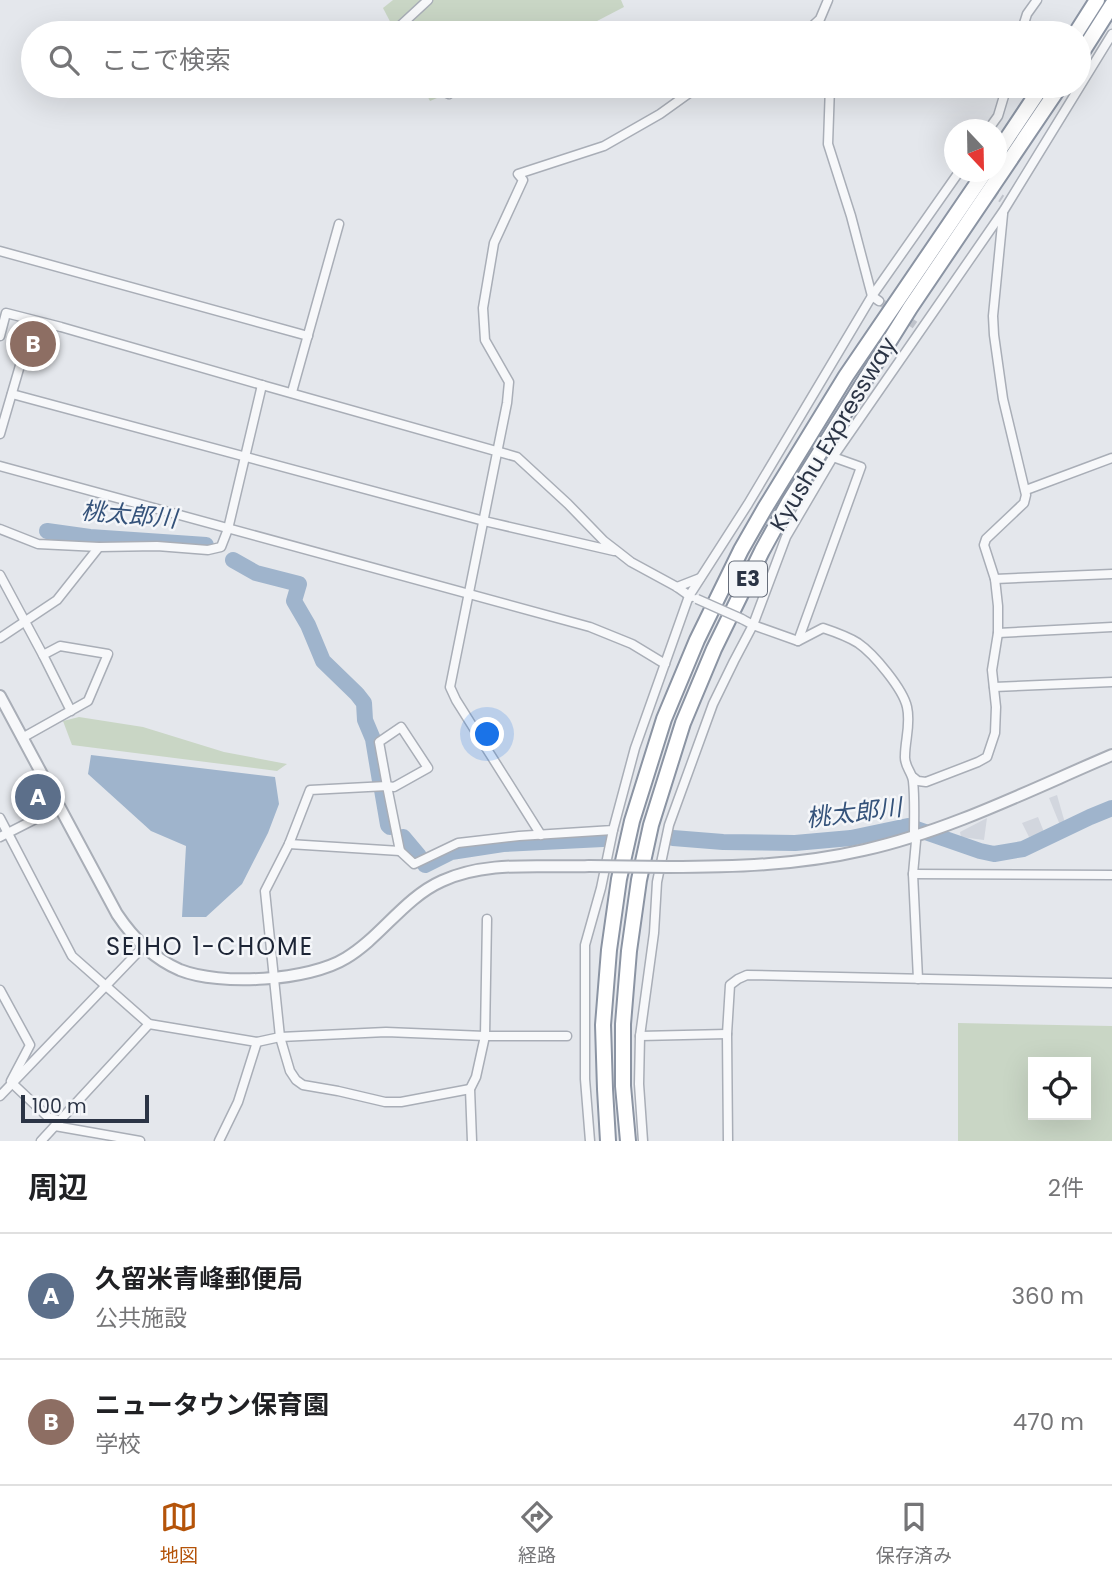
<!DOCTYPE html>
<html lang="ja">
<head>
<meta charset="utf-8">
<style>
  body { margin:0; font-family:Poppins,"Noto Sans JP",sans-serif; background:#f2f2f2; color:#202124 }
  .controls { position:absolute; right:21px; bottom:21px; display:grid; overflow:hidden; border-radius:0px; box-shadow:0 7px 28px #0002 }
  .controls button { width:63px; height:63px; display:grid; place-items:center; padding:0; border:0; border-bottom:2px solid #e0e0e0; background:#fff; color:#202124; font:35px sans-serif }
  .compass { position:absolute; left:944px; top:119px; width:63px; height:63px; border-radius:50%; background:#fff; box-shadow:0 7px 28px #0002; rotate:158deg }
  .scale { position:absolute; left:21px; bottom:18px; width:128px; box-sizing:border-box; padding-left:7px; border:4px solid #2b3445; border-top:0; font-size:19px; line-height:24px; white-space:nowrap; color:#2b3445; -webkit-text-stroke:5px #f4f6f9; paint-order:stroke }
  .you { position:absolute; left:488px; top:735px; width:24px; height:24px; margin:-18px; border:5px solid #fff; border-radius:50%; background:#1a73e8; box-shadow:0 0 0 10px #1a73e833 }
  .badge { display:grid; place-items:center; width:46px; height:46px; border-radius:50%; background:#b45309; color:#fff; font-size:23px; font-weight:700 }
  .pin { position:absolute; translate:-50% -50%; border:4px solid #fff; box-shadow:0 2px 7px #0006 }
  .list { margin:0; padding:0; list-style:none }
  h2 { display:flex; justify-content:space-between; align-items:center; height:91px; margin:0; padding:0 28px; font-size:30px }
  h2 small { font-size:23px; font-weight:400; color:#757577 }
  .list li { display:grid; grid-template-columns:46px 1fr auto; gap:21px; align-items:center; box-sizing:border-box; height:126px; padding:0 28px; border-top:2px solid #e0e0e0 }
  .list b { display:block; font-size:26px; white-space:nowrap }
  .list p { margin:0; font-size:23px; white-space:nowrap; color:#757577 }
  .list em { font-size:23px; font-style:normal; color:#757577 }
  .icon { flex:none; width:38px; height:38px; fill:none; stroke:currentColor; stroke-width:2; stroke-linecap:round; stroke-linejoin:round }
  .map { position:relative; flex:none; width:1112px; height:1141px; overflow:hidden }
  .search { position:absolute; background:#fff; box-shadow:0 7px 28px #0002; left:21px; right:21px; top:21px; height:77px; display:flex; align-items:center; gap:18px; box-sizing:border-box; padding:0 24px; border-radius:38px; color:#757577; font-size:26px }
  .sheet { height:343px; background:#fff }
  nav { display:flex; justify-content:space-around; align-items:center; box-sizing:border-box; height:98px; border-top:2px solid #e0e0e0; background:#fff; font-size:19px; color:#757577 }
  nav a { display:grid; justify-items:center; gap:4px }
  nav .on { color:#b45309 }
  .map>svg:first-child { display:block }
  .built { fill:#d2d6de }
  .green { fill:#c9d6c5; fill-rule:evenodd }
  .water { fill:#9fb4cc }
  .lines { fill:none; stroke-linecap:round; stroke-linejoin:round }
  .river { stroke:#9fb4cc; stroke-width:16 }
  .minor-tunnel { stroke:#bfc3cb; stroke-width:8; stroke-dasharray:8 4; stroke-linecap:butt }
  .minor-casing { stroke:#a9aeb7; stroke-width:11 }
  .tertiary-casing { stroke:#a9aeb7; stroke-width:14 }
  .motorway-casing { stroke:#8b94a3; stroke-width:18 }
  .minor { stroke:#f7f8fa; stroke-width:8 }
  .tertiary { stroke:#f7f8fa; stroke-width:10 }
  .motorway { stroke:#fff; stroke-width:14 }
  .minor-bridge-casing { stroke:#a9aeb7; stroke-width:11; stroke-linecap:butt }
  .tertiary-bridge-casing { stroke:#a9aeb7; stroke-width:14; stroke-linecap:butt }
  .minor-bridge { stroke:#f7f8fa; stroke-width:8 }
  .tertiary-bridge { stroke:#f7f8fa; stroke-width:10 }
  .labels { text-anchor:middle; stroke-width:5; stroke-linejoin:round; paint-order:stroke }
  .shield { fill:#f4f6f9; stroke:#676e7b; stroke-width:2 }
  .shield-label { font-size:21px; font-weight:bold; fill:#2b3445 }
  .street-label { font-size:23px; fill:#2b3445; stroke:#f4f6f9 }
  .water-label { font-size:24px; font-style:italic; fill:#34527a; stroke:#f4f6f9 }
  .neighbourhood-label { font-size:24px; letter-spacing:2px; fill:#1d2536; stroke:#f4f6f9 }
</style>
</head>
<body>
<div class="map">
<svg width="1112" height="1141" viewBox="0 0 1112 1141">
  <rect width="100%" height="100%" fill="#e4e7ec"/>
  <g class="built">
    <polygon points="1057,795 1065,823 1060,825 1049,798"/>
    <polygon points="1038,817 1044,832 1029,837 1022,823"/>
    <polygon points="987,818 984,840 961,837 960,832"/>
  </g>
  <g class="green">
    <polygon points="393,0 621,0 624,7 574,33 396,33 383,8"/>
    <polygon points="422,86 465,86 430,101"/>
    <polygon points="79,717 143,727 224,752 287,764 277,771 72,745 63,721"/>
    <path d="M958 1023 1112 1026V1141H958ZM1086 1062V1115H1033V1062Z"/>
  </g>
  <polygon class="water" points="91,755 275,777 279,804 268,833 242,884 206,917 182,917 186,846 151,831 88,774"/>
  <g class="lines">
    <g class="river">
      <polyline points="47,531 90,537 206,545"/>
      <polyline points="233,560 256,573 299,584 294,601 308,625 323,661 357,694 364,703 365,720 373,739 380,781"/>
      <polyline points="382,790 388,825 390,827"/>
      <polyline points="403,837 419,856"/>
      <polyline points="673,838 723,842 795,843 851,838 908,826 980,851 994,854 1023,849 1090,817 1112,808"/>
      <polyline points="425,865 451,852 503,844 603,839"/>
    </g>
    <g class="minor-tunnel">
      <polyline points="960,172 1002,199"/>
      <polyline points="879,301 915,325"/>
    </g>
    <g class="minor-casing">
      <g id="minor">
        <polyline points="403,33 401,25 428,0"/>
        <polyline points="805,33 820,19 828,0"/>
        <polyline points="1021,33 1027,14 1037,0"/>
        <polyline points="432,86 449,94"/>
        <polyline points="830,86 828,144 851,216 872,296 879,301"/>
        <polyline points="988,130 998,116 1007,86"/>
        <polyline points="0,251 308,336"/>
        <polyline points="0,336 6,313 61,327 262,385 517,457 568,504 604,541 617,551 631,562 677,587 691,597"/>
        <polyline points="292,392 339,224"/>
        <polyline points="12,394 484,521 614,551"/>
        <polyline points="0,434 21,362"/>
        <polyline points="0,466 590,627 632,644 665,664"/>
        <polyline points="1026,490 1112,458"/>
        <polyline points="0,529 38,544 99,547"/>
        <polyline points="0,575 43,655"/>
        <polyline points="995,579 1112,574"/>
        <polyline points="677,587 700,578"/>
        <path d="M742 619 753 625 798 641 823 628C835 632 847 636 858 643 874 654 903 689 907 707 911 724 905 740 905 756 904 766 912 772 913 781 915 799 914 818 914 836L916 841 913 874 918 979"/>
        <polyline points="998,633 1112,627"/>
        <polyline points="0,638 57,600 99,547 157,546 208,550 221,547 228,529 262,385"/>
        <polyline points="798,641 861,467 833,457"/>
        <polyline points="994,687 1112,682"/>
        <polygon points="401,727 428,768 394,787 387,786 379,742"/>
        <polyline points="22,738 88,701 108,654 60,646 43,655 71,711"/>
        <polyline points="913,777 918,781 926,782 978,762 987,757 995,733 996,707 992,670 998,633 998,606 995,579 984,545 986,539 1024,503 1026,495 1003,399 994,335 993,316 1003,214"/>
        <polyline points="0,818 72,956 149,1024 257,1042 280,1037 386,1032 485,1036 567,1036"/>
        <polyline points="541,835 456,700 450,687 507,403 509,382 485,340 483,308 494,243 523,180 518,174 604,146 660,114 699,86"/>
        <polyline points="0,837 59,807"/>
        <polyline points="289,844 400,851"/>
        <polyline points="913,874 1112,875"/>
        <polyline points="0,990 30,1045 11,1081"/>
        <polyline points="640,1036 727,1034"/>
        <polyline points="13,1084 48,1117 60,1121"/>
        <polyline points="470,1089 401,1102 385,1102 338,1091 303,1085 296,1080 290,1071 280,1037 265,891 289,844 310,790 387,786 400,851 414,864 458,843 519,836 613,830 635,748 689,596 748,504 872,296 959,172"/>
        <polyline points="0,1096 143,947"/>
        <polyline points="55,1126 140,1141"/>
        <polyline points="41,1141 149,1024"/>
        <polyline points="219,1141 238,1102 257,1042"/>
        <polyline points="472,1141 470,1089 476,1077 485,1036 487,919"/>
        <polyline points="590,1141 585,1079 585,945 601,888 613,830"/>
        <polyline points="643,1141 639,1084 640,1036 654,933 657,882 669,825 713,704 734,661 753,625 786,537 833,457 1004,210 1112,34"/>
        <polyline points="728,1141 727,1034 730,985 738,979 747,975 1112,983"/>
      </g>
    </g>
    <g class="tertiary-casing">
      <g id="tertiary">
        <path d="M0 696 117 914C133 938 152 958 180 970 220 986 309 981 346 958 381 937 404 898 442 881 488 860 539 868 589 866"/>
        <path d="M668 867C735 867 799 865 864 850 949 831 1032 789 1112 755"/>
      </g>
    </g>
    <g class="motorway-casing">
      <g id="motorway">
        <polyline points="1076,33 1097,0"/>
        <polyline points="1079,57 1112,5"/>
        <polyline points="996,155 1042,86"/>
        <polyline points="608,1141 605,1089 603,1025 609,950 619,879 632,821 664,719 697,640 741,550 765,508 846,376 985,172"/>
        <polyline points="628,1141 623,1086 623,1024 629,951 639,880 651,825 683,723 714,649 762,551 789,502 910,308 1060,86"/>
      </g>
    </g>
    <use href="#minor" class="minor"/>
    <use href="#tertiary" class="tertiary"/>
    <use href="#motorway" class="motorway"/>
    <g class="minor-bridge-casing">
      <polyline id="minor-bridge" points="697,599 742,619"/>
    </g>
    <g class="tertiary-bridge-casing">
      <polyline id="tertiary-bridge" points="589,866 668,867"/>
    </g>
    <use href="#minor-bridge" class="minor-bridge"/>
    <use href="#tertiary-bridge" class="tertiary-bridge"/>
  </g>
  <g class="labels">
    <rect class="shield" x="729" y="561.5" width="38" height="35" rx="5"/>
    <g class="shield-label">
      <text x="748" y="586">E3</text>
    </g>
    <g class="street-label">
      <text transform="translate(833 434) rotate(-59)" y="8">Kyushu Expressway</text>
    </g>
    <g class="water-label">
      <text transform="translate(129 515) rotate(5)" y="8">桃太郎川</text>
      <text transform="translate(854 813) rotate(-7)" y="8">桃太郎川</text>
    </g>
    <g class="neighbourhood-label">
      <text x="210" y="955">SEIHO 1-CHOME</text>
    </g>
  </g>
</svg>
<div class="controls">
<button><svg class="icon" aria-label="locate" viewBox="0 0 24 24"><circle cx="12" cy="12" r="6"/><path d="M12 2v4M12 18v4M2 12h4M18 12h4"/></svg></button>
</div>
<svg class="compass" viewBox="-18 -18 36 36"><path d="M0-13l5 13h-10z" fill="#e53935"/><path d="M0 13l5-13h-10z" fill="#757577"/></svg>
<div class="scale">100 m</div>
<div class="you"></div>
<div class="pin badge" style="left:38px;top:797px;background:#5c6f8a">A</div>
<div class="pin badge" style="left:33px;top:344px;background:#8d6e63">B</div>
<div class="search"><svg class="icon" aria-label="search" viewBox="0 0 24 24"><circle cx="10" cy="10" r="6"/><path d="M15 15l6 6"/></svg>ここで検索</div>
</div>
<section class="sheet">
<h2>周辺<small>2件</small></h2>
<ul class="list">
<li><span class="badge" style="background:#5c6f8a">A</span><div><b>久留米青峰郵便局</b><p>公共施設</p></div><em>360 m</em></li>
<li><span class="badge" style="background:#8d6e63">B</span><div><b>ニュータウン保育園</b><p>学校</p></div><em>470 m</em></li>
</ul>
</section>
<nav>
<a class="on"><svg class="icon" aria-label="map" viewBox="0 0 24 24"><path d="M3 6l6-2 6 2 6-2v14l-6 2-6-2-6 2zM9 4v14M15 6v14"/></svg>地図</a>
<a><svg class="icon" aria-label="directions" viewBox="0 0 24 24"><path d="M12 3l9 9-9 9-9-9zM9 14v-3h6M13 9l2 2-2 2"/></svg>経路</a>
<a><svg class="icon" aria-label="saved" viewBox="0 0 24 24"><path d="M7 4h10v16l-5-4-5 4z"/></svg>保存済み</a>
</nav>
</body>
</html>
